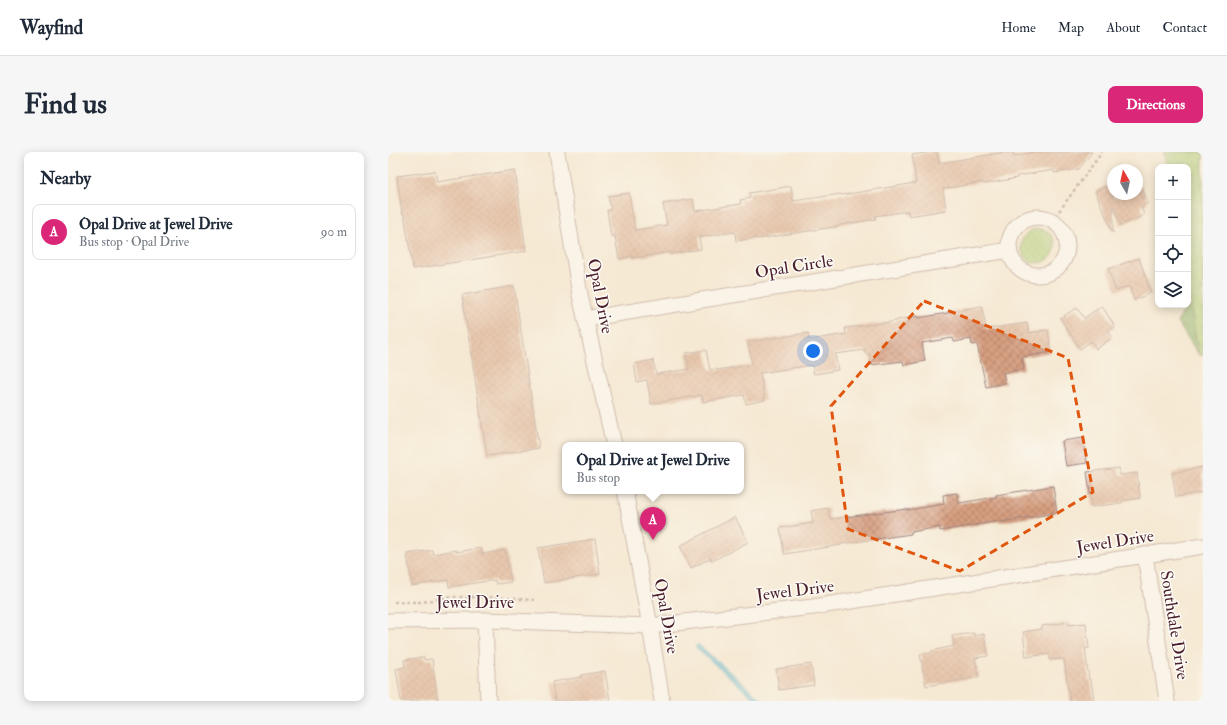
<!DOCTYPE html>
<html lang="en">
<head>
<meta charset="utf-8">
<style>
  body { margin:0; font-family:"IM FELL Double Pica",serif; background:#f6f6f7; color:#1f2937 }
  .controls { position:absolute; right:12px; top:12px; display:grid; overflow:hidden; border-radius:8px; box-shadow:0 2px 10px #0003 }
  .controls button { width:36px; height:36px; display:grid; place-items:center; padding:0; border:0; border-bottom:1px solid #e0e1e3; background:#fff; color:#1f2937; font:20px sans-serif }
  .compass { position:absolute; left:719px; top:12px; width:36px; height:36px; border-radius:50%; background:#fff; box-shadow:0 2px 10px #0003; rotate:351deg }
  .you { position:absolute; left:425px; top:199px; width:14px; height:14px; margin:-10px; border:3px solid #fff; border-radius:50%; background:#1a73e8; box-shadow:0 0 0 6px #1a73e833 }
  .badge { display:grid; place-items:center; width:26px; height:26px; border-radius:50%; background:#db2777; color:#fff; font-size:13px; font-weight:700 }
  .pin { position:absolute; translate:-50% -33px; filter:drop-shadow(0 1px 2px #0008) }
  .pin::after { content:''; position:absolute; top:21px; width:14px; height:12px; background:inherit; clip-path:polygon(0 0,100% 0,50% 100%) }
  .popup { position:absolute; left:174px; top:290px; width:182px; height:52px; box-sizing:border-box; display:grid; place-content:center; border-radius:8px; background:#fff; filter:drop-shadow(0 1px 3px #0005); font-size:13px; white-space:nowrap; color:#747a83 }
  .popup b { font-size:15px; color:#1f2937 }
  .popup::after { content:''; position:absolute; left:50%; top:100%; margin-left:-8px; border:8px solid transparent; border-top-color:#fff }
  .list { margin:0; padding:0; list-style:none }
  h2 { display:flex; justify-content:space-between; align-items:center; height:52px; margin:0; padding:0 16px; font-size:17px }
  h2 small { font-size:13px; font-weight:400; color:#747a83 }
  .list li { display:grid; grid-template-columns:26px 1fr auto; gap:12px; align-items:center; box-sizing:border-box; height:56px; margin:0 8px 8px; padding:0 8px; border:1px solid #e0e1e3; border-radius:8px }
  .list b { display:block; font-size:15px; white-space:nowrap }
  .list p { margin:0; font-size:13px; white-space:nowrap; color:#747a83 }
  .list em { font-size:13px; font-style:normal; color:#747a83 }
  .icon { flex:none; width:22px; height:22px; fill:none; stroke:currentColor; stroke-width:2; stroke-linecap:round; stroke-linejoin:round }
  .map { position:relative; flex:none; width:815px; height:549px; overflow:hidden; border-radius:8px }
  header { display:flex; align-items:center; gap:24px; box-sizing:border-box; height:56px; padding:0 20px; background:#fff; border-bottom:1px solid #e0e1e3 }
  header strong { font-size:19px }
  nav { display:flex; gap:22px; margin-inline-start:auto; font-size:14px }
  .intro { display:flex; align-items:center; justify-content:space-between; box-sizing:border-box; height:96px; padding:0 24px }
  h1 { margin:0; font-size:28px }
  .button { padding:10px 18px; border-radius:8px; background:#db2777; color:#fff; font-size:14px; font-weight:700 }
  main { display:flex; gap:24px; padding:0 24px }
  aside { flex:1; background:#fff; border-radius:8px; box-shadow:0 2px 10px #0003 }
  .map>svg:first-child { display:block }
  .grass { fill:url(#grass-dots); stroke:#7c7852 }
  .forest { fill:url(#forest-crowns); stroke:#6a684a }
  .park { fill:url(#park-crowns); stroke:#7c7852 }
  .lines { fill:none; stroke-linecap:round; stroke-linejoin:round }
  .stream { stroke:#49abc8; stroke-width:5.5 }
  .building { fill:url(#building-cross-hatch) }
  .street-casing { stroke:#a0847f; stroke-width:17 }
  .path { stroke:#a0847f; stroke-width:2.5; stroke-dasharray:3 3; stroke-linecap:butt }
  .street { stroke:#fff; stroke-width:15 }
  .marked { fill:none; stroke:#e0560e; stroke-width:3; stroke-dasharray:8 5; stroke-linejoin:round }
  .labels { text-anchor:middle; stroke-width:3; stroke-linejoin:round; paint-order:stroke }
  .street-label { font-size:17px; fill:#4a1f2b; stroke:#fdfcf7 }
</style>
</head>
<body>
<header>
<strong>Wayfind</strong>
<nav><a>Home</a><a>Map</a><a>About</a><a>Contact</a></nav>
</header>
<div class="intro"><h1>Find us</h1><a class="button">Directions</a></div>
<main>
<aside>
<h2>Nearby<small></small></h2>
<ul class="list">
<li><span class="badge">A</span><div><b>Opal Drive at Jewel Drive</b><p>Bus stop · Opal Drive</p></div><em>90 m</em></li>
</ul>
</aside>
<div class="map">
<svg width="815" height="549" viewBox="0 0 815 549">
  <defs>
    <pattern id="grass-dots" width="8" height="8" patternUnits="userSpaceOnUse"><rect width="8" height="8" fill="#add07a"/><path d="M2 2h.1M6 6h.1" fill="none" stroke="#96b26a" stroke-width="1.8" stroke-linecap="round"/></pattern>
    <pattern id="forest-crowns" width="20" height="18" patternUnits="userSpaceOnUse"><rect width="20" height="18" fill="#8ab26a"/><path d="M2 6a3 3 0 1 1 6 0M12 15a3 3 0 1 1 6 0" fill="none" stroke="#739057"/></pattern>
    <pattern id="park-crowns" width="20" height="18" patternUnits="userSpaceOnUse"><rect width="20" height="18" fill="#add07a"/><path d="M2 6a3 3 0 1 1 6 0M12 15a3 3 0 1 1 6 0" fill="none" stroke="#96b26a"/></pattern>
    <pattern id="building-cross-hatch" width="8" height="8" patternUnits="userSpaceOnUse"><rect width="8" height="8" fill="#d79f80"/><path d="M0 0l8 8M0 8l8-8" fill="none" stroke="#b08169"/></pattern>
  </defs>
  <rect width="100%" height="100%" fill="#fdfcf7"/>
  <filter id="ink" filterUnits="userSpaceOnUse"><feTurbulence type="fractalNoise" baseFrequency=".025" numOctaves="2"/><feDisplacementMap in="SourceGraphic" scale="8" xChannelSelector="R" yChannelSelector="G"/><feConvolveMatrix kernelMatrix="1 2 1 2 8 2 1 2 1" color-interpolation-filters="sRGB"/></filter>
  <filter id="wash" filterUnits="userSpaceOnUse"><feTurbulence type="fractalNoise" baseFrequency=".012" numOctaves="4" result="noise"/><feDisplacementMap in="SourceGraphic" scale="16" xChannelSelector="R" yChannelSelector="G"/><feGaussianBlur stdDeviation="0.9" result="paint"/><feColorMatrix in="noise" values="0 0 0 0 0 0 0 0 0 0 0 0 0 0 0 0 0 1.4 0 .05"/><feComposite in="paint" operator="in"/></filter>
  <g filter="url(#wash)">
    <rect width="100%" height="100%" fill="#f5e9d3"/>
    <circle class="grass" cx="650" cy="94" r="17"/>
    <polygon class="forest" points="803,154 815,203 811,203 789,170 796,158"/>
    <polygon class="park" points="777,0 815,0 815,203 811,203 800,137 800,15 780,15"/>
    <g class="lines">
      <polyline class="stream" points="310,495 372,549"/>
    </g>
    <g id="blocks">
      <g class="building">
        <polygon points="543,0 549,0 551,11 618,0 625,0 626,4 647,0 704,0 691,17 666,21 666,18 629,24 629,26 596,32 595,30 555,37 558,58 521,64 520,59 487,64 488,67 452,73 452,74 369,87 369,86 348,89 347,80 311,85 313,97 283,102 283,100 245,106 244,104 231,107 227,84 223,84 219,58 223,58 220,44 241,41 247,78 279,73 275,52 305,47 307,59 353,52 352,48 362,46 361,41 403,34 405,49 453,42 454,43 528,31 524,3"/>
        <polygon points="127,18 138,99 25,117 16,62 14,62 9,24 47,19 49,30"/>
        <polygon points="725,31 725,47 737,42 749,42 749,37 754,35 760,51 753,54 756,63 733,73 725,54 725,81 707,39"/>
        <polygon points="751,106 763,141 746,148 741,134 728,139 720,117"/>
        <polygon points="126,134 151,296 99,304 74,143"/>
        <polygon points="594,154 598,177 639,171 641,181 660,178 663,200 634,205 636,217 615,221 617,231 598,235 589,192 584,193 583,187 566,190 565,186 534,191 537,209 516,213 515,209 483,213 482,202 478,202 477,198 447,202 450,218 426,222 424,213 372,221 377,248 358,252 356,243 315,250 314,243 263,252 259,228 249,230 246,212 265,208 268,222 301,217 298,201 318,198 322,218 328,217 329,218 364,213 360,190 420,181 421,188 458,182 457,176 509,169 509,168 530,164 530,166 560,161 560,160"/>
        <polygon points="714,154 727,175 720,179 724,186 708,197 703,189 692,197 672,166 689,156 696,166"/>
        <polygon points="695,286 699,311 678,314 674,289"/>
        <polygon points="815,315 815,340 788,345 784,321"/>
        <polygon points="731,316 732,323 749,321 752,346 734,349 734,351 704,355 699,320"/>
        <polygon points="665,334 669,361 612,370 611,369 552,379 552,375 523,380 523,382 453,392 453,393 396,402 392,376 425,371 423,359 440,356 442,367 519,357 520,358 556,352 555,343 569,341 571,351 608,345 608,343"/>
        <polygon points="347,365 360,390 324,409 323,406 303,416 292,394"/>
        <polygon points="207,387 212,422 156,431 150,396"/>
        <polygon points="93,396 94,402 117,398 123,430 108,432 107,428 61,435 60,428 24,434 19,402 44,398 45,402 68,398 68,400"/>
        <polygon points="681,470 681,473 698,471 701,496 697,497 701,528 703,528 706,549 682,549 676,507 662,508 661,502 638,505 635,480 654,477 654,474"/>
        <polygon points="586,481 586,484 596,482 600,504 587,506 591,525 538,534 532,502 543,501 543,499 566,494 564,484"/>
        <polygon points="36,505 36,508 44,507 50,549 13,549 8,517 17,515 16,508"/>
        <polygon points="423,512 426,533 391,538 388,517"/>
        <polygon points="217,519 222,549 167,549 164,530 193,525 193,523"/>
      </g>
    </g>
  </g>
  <g filter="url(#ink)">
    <use href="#blocks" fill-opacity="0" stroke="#a0847f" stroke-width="1"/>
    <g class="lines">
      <g class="street-casing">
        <g id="street">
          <polyline points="169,0 192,143 226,293"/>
          <circle cx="650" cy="94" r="29"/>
          <polyline points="197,167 621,98"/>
          <polyline points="237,339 262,474 274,549"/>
          <polyline points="757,403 779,549"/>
          <polyline points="97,468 100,549"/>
          <polyline points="0,469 97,468 262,474 425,455 815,394"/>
        </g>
      </g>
      <g class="path">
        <polyline points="664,69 714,0"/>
        <polyline points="6,450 35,450 60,445 101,445 146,448"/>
      </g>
      <use href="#street" class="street"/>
    </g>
  </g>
  <path d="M0 0H815V549H0ZM536 149 680 206 705 340 572 419 460 377 443 254Z" fill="#f5e9d3" fill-opacity=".55" fill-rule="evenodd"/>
  <path class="marked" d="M536 149 680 206 705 340 572 419 460 377 443 254Z"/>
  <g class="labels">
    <g class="street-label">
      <text transform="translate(406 114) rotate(-9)" y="6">Opal Circle</text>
      <text transform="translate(213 144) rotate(79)" y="6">Opal Drive</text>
      <text transform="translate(727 389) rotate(-9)" y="6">Jewel Drive</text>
      <text transform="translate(407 438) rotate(-7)" y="6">Jewel Drive</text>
      <text x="87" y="456">Jewel Drive</text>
      <text transform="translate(279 464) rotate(80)" y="6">Opal Drive</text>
      <text transform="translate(787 473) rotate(81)" y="6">Southdale Drive</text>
    </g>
  </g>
</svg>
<div class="controls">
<button>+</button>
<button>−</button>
<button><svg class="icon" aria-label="locate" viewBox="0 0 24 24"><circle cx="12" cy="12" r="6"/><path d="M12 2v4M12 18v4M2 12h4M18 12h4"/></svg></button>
<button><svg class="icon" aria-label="layers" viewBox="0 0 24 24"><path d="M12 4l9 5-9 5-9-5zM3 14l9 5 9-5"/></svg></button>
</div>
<svg class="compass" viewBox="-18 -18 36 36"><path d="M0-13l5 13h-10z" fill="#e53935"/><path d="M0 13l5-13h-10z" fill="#747a83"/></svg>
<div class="you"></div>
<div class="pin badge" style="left:265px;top:388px">A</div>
<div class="popup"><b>Opal Drive at Jewel Drive</b>Bus stop</div>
</div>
</main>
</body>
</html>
